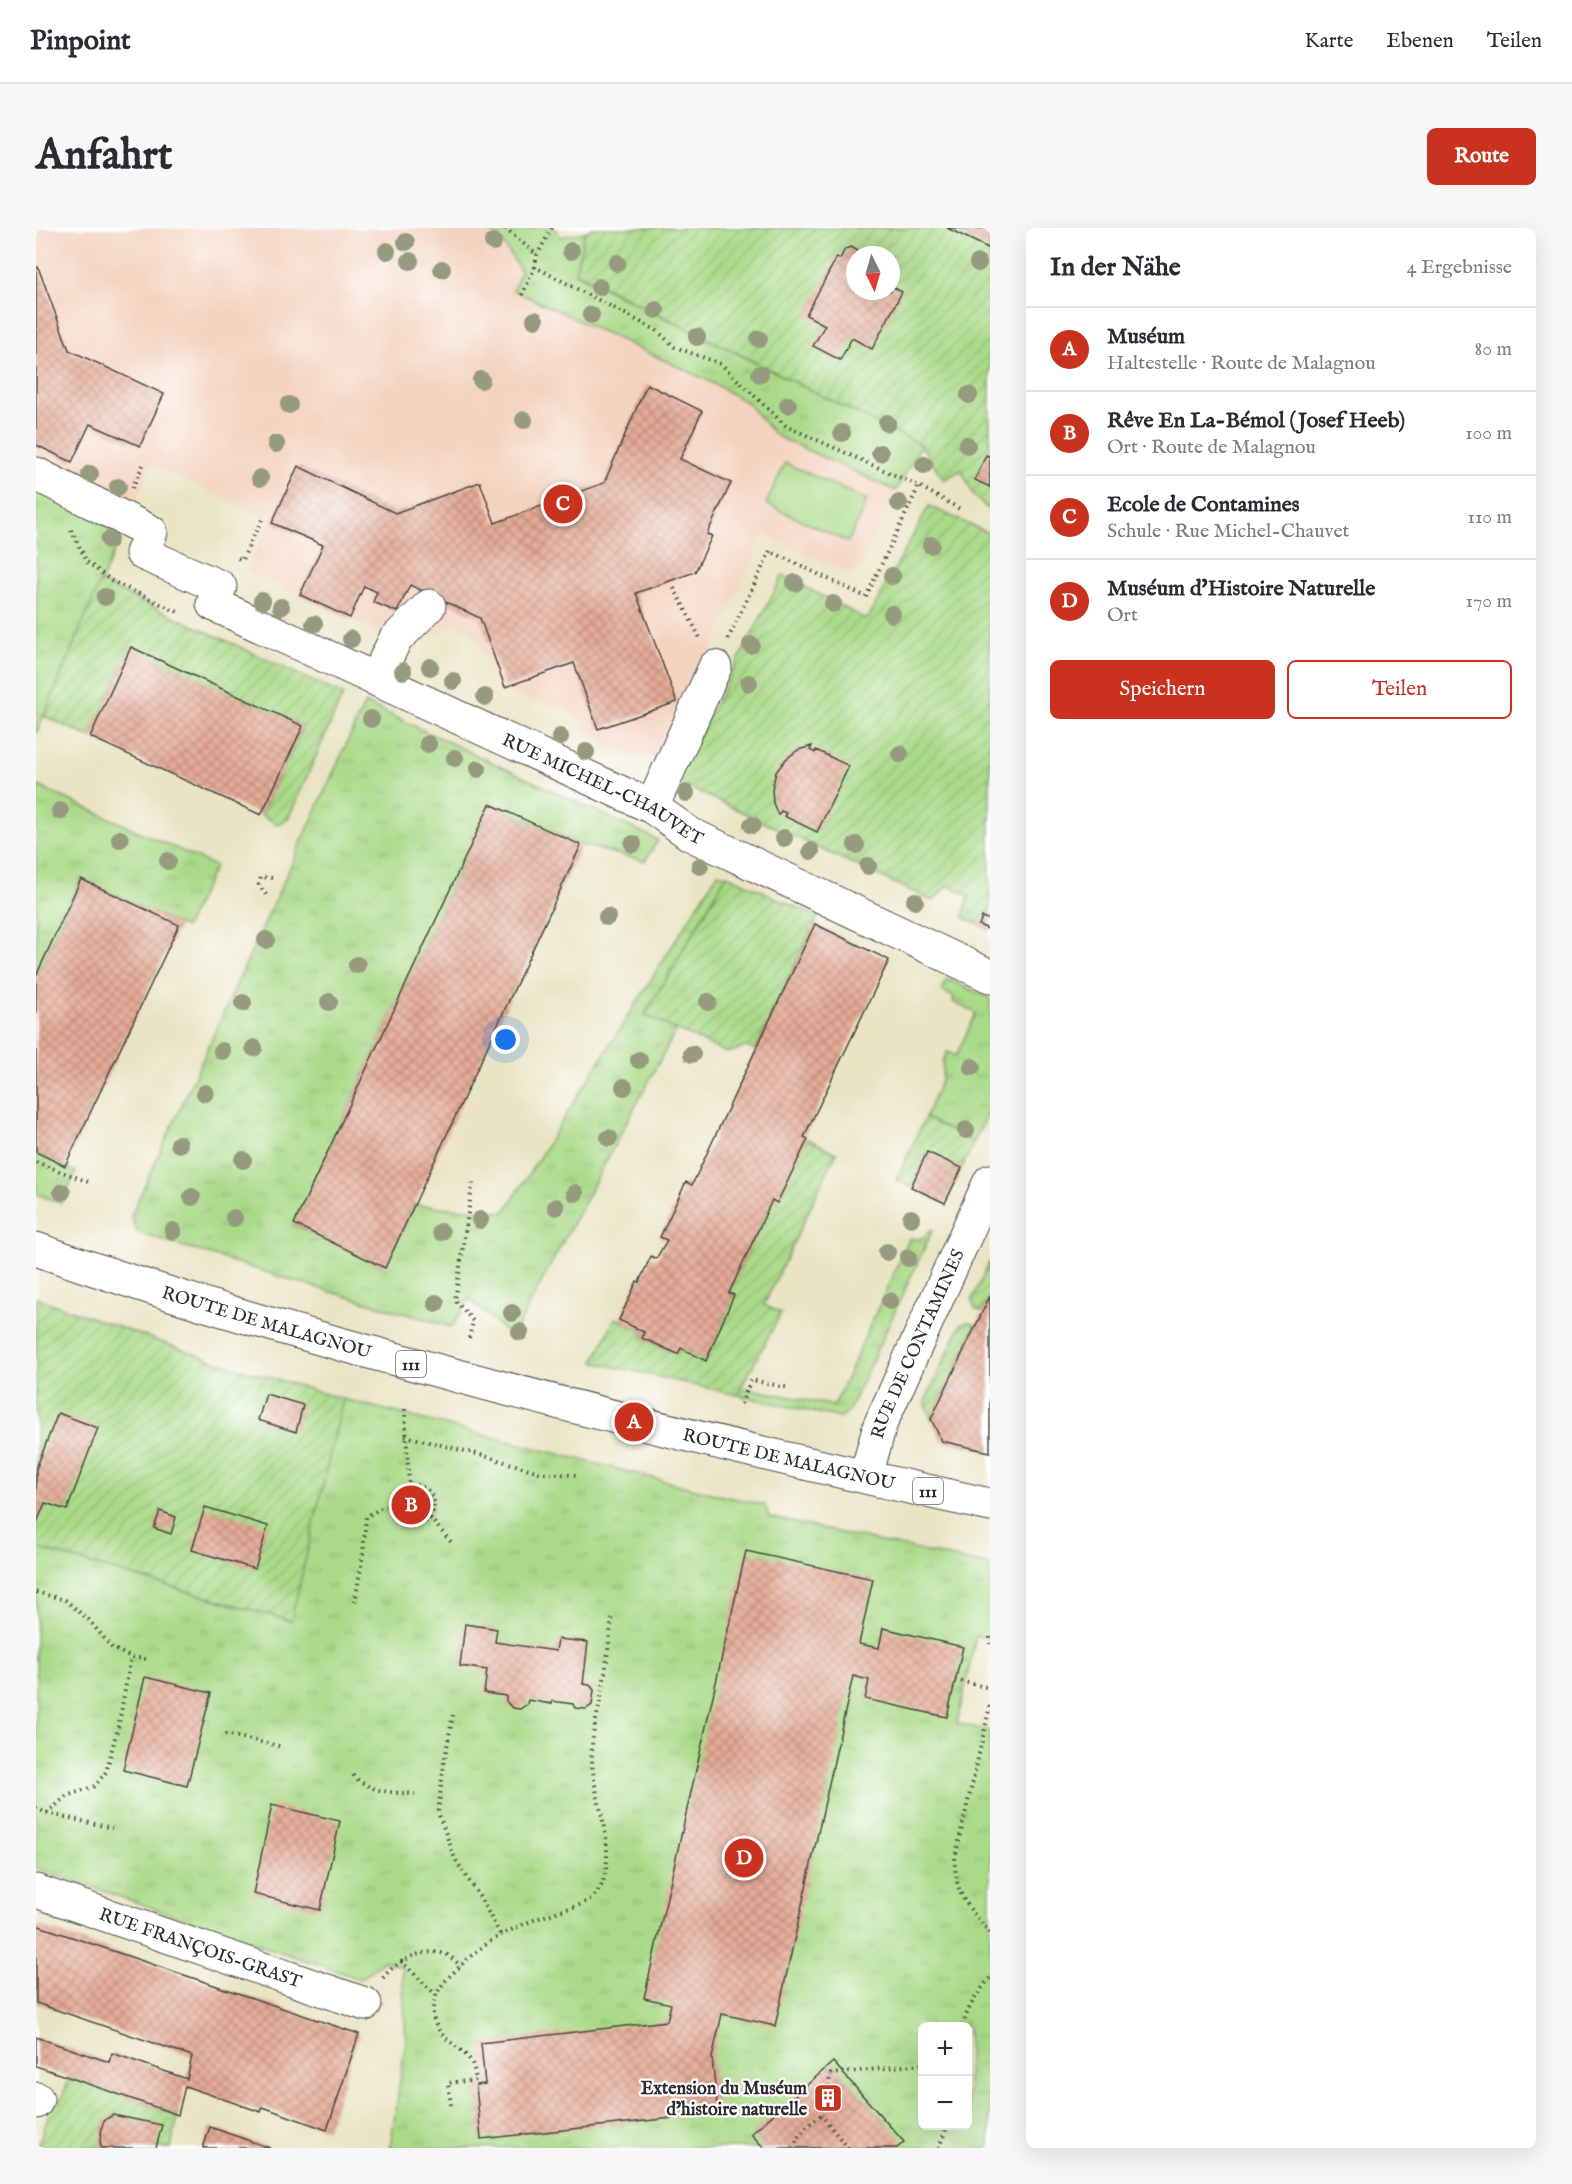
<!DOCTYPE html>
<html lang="de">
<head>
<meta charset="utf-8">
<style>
  body { margin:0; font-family:"IM FELL English",serif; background:#f7f7f7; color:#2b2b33 }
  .controls { position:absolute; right:18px; bottom:18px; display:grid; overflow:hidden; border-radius:9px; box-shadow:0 6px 24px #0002 }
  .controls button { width:54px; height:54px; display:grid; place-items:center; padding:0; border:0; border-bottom:2px solid #e1e1e2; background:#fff; color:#2b2b33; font:30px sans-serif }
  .compass { position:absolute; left:810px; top:18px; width:54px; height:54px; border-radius:50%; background:#fff; box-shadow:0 6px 24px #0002; rotate:175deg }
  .you { position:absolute; left:470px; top:812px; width:21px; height:21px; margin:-15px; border:4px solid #fff; border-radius:50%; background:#1a73e8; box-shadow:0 0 0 9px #1a73e833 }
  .badge { display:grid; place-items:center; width:39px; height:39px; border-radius:50%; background:#c8321e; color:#fff; font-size:20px; font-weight:700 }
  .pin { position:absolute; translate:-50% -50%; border:3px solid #fff; box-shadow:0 2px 6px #0006 }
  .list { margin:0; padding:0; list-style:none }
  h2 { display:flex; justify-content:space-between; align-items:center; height:78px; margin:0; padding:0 24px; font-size:26px }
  h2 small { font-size:20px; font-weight:400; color:#7c7c81 }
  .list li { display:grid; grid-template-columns:39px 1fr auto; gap:18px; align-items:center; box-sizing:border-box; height:84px; padding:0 24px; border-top:2px solid #e1e1e2 }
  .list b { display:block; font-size:22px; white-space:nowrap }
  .list p { margin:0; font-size:20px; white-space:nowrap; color:#7c7c81 }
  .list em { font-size:20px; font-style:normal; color:#7c7c81 }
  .actions { display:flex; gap:12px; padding:18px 24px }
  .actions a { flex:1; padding:14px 0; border:2px solid #c8321e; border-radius:9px; text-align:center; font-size:21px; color:#c8321e }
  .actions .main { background:#c8321e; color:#fff }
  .map { position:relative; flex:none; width:954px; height:1920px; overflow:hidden; border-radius:9px }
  header { display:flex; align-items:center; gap:36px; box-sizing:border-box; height:84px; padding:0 30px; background:#fff; border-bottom:2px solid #e1e1e2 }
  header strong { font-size:28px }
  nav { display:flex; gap:33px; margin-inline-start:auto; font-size:21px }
  .intro { display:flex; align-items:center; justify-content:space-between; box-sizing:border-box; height:144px; padding:0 36px }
  h1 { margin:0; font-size:42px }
  .button { padding:15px 27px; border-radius:9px; background:#c8321e; color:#fff; font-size:21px; font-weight:700 }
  main { display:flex; gap:36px; padding:0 36px }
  aside { flex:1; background:#fff; border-radius:9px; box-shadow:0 6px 24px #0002 }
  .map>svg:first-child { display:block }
  .built { fill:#f4d3c0 }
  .grass { fill:url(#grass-tufts); stroke:#6a825a; stroke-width:1.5; fill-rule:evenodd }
  .garden { fill:url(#garden-furrows); stroke:#6a825a; stroke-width:1.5; fill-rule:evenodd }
  .pitch { fill:#aada88; stroke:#6a825a; stroke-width:1.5 }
  .building { fill:url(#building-cross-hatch) }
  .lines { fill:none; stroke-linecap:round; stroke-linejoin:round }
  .minor-casing { stroke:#484742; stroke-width:35 }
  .major-casing { stroke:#484742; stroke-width:35 }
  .path { stroke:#484742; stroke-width:4; stroke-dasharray:1.5 4.5; stroke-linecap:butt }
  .minor { stroke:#fff; stroke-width:33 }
  .major { stroke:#fff; stroke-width:33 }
  .tree { fill:#969b80 }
  .labels { text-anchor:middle; stroke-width:4.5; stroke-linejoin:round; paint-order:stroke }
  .shield { fill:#fff; stroke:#6b6b6b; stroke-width:1.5 }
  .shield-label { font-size:16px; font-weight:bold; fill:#2b2b2b }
  .street-label { font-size:18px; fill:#2b2b2b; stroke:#fff }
  .poi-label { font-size:18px; font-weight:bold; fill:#2b2b2b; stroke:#fff; text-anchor:end }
</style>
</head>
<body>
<header>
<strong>Pinpoint</strong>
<nav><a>Karte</a><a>Ebenen</a><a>Teilen</a></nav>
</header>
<div class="intro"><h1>Anfahrt</h1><a class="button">Route</a></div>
<main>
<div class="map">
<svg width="954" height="1920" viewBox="0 0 954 1920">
  <defs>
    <pattern id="grass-tufts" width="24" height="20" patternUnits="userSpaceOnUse" patternTransform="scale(1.5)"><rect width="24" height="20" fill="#aada88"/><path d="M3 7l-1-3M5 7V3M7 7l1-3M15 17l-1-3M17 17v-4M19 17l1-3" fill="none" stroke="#92bb76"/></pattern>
    <pattern id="garden-furrows" width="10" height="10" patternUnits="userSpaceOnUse" patternTransform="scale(1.5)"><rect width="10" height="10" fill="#aada88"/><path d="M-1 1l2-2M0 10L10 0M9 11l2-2" fill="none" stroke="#92bb76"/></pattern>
    <pattern id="building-cross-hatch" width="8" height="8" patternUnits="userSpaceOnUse" patternTransform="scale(1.5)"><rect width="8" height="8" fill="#e5ab97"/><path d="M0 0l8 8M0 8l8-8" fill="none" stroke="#ba8b7b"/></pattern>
  </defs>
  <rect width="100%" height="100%" fill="#fff"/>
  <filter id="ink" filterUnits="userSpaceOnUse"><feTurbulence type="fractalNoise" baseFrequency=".0167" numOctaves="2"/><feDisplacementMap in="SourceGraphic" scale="12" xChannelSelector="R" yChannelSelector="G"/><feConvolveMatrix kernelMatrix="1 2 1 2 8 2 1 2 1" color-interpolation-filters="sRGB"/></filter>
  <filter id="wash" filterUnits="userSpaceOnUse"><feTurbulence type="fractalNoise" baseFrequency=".008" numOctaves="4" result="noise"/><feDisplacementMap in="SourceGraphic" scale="24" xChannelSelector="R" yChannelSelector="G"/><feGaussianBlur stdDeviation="1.35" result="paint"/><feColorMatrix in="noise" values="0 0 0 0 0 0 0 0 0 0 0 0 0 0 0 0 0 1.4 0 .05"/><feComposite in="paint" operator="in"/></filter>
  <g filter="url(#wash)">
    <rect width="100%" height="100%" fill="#eae4c5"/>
    <polygon class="built" points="0,0 447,0 463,9 486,44 477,62 675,154 710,174 740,208 860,263 819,348 728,306 631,522 614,530 594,527 554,505 527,480 488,472 462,460 436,403 420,397 370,417 211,343 234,292 116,236 88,300 0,258"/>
    <g class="grass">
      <polygon points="447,0 518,0 525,9 549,4 539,45 885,217 860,263 740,208 710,174 675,154 477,62 485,43 463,9"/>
      <polygon points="0,258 88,300 0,506"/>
      <polygon points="329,475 622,612 609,633 545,617 454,576 258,997 349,1039 378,977 469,984 682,645 691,647 609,787 640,802 476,1109 433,1071 416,1099 255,1052 101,1004 95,988"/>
      <polygon points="0,557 179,638 149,700 45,651 0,748"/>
      <polygon points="911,751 954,770 954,881 938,914 889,890 906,850 907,833 911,824 920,828 940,785 917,774 918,769 906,763"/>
      <polygon points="0,924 40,944 25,975 0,966"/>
      <polygon points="897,1001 812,1184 804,1190 701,1167 706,1159 798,1178 873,1011 884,1011"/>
      <path d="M307 1171 683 1267 729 1277 733 1289 954 1338V1411L940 1408 921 1495 954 1503V1920H354L370 1813 366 1739 349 1733 324 1751 0 1640V1320L254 1393ZM886 1798H932V1898H886Z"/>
    </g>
    <g class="garden">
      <path d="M556 0H912L954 20V283L938 268 925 242 908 252 885 217 539 44 549 4ZM819 27H855V63H819Z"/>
      <polygon points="893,278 954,306 954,702 927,689 933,668 912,657 897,673 639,553 747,347 831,392"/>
      <polygon points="64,354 307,467 252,591 241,596 225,587 267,498 95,420 54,509 8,488"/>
      <polygon points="691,647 782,689 719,822 710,819 691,825 609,787"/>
      <polygon points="889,890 938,914 909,975 860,952"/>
      <polygon points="772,911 800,925 728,1077 745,1085 701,1167 558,1134 579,1090 608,1104 606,1110 641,1126 645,1120 670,1133 698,1067 693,1065 736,972"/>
      <polygon points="954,1033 954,1068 946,1084 939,1081 936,1072"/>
      <polygon points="0,1070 182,1134 307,1171 255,1393 0,1320"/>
      <polygon points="933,1094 940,1097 895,1191 889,1174 925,1096"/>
      <polygon points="33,1849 142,1887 135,1920 1,1920 16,1877 25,1873"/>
    </g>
    <polygon class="pitch" points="749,235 831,272 812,314 730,276"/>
    <g id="blocks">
      <g class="building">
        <polygon points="911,0 954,0 954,21"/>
        <polygon points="815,19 830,27 819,27 819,63 855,63 855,58 866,64 836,121 816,110 804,132 777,118 789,97 770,87 801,29 804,31 809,21"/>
        <polygon points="2,39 33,122 128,166 104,218 54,196 36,234 0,217 0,40"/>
        <polygon points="611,156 666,183 644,231 695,255 671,306 676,308 659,344 600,365 641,474 562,501 538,435 469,459 444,390 374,357 361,384 337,374 341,364 328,358 314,390 264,367 287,317 236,295 262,238 359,285 444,254 459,295 568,255"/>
        <polygon points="950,227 954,229 954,259 939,252"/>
        <polygon points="95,419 267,498 225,587 54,509"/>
        <polygon points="776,518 774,522 779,525 780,522 813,538 781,604 748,588 750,585 745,583 742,587 737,575 736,561 740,544 750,531 762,522"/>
        <polygon points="454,576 545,617 349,1040 258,996"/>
        <polygon points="45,651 143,697 29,938 0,924 0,748"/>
        <polygon points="946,689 954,692 954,702 943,697"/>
        <polygon points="779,696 853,732 768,909 772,911 741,975 736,972 693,1065 698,1067 670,1133 645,1120 642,1126 606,1110 608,1104 583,1092 601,1053 603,1054 615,1028 620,1031 631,1012 624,1009 650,954 656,957"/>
        <polygon points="891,924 926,940 909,975 875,959"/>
        <polygon points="954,1068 954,1224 906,1213 895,1191"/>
        <polygon points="230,1166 267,1177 260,1204 222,1192"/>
        <polygon points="22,1185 62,1200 31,1282 9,1275 0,1297 0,1241"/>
        <polygon points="169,1279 232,1298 219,1341 156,1322"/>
        <polygon points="124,1283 140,1289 135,1306 118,1300"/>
        <polygon points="710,1323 837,1351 823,1416 843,1420 847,1400 927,1419 911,1489 829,1471 833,1452 817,1448 739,1798 686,1786 676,1830 682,1885 445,1911 440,1857 449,1856 445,1815 631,1793 635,1776 608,1770"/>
        <polygon points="429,1396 461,1401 459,1414 520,1423 522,1411 552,1414 547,1456 554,1457 558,1462 556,1477 550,1481 539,1480 537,1476 516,1473 516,1476 492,1472 491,1476 484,1481 476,1480 470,1473 470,1468 448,1465 451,1442 424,1438"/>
        <polygon points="109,1449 175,1465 151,1558 87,1542"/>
        <polygon points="236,1577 304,1593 284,1682 217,1666"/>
        <polygon points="0,1697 323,1806 291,1902 227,1879 225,1884 149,1858 142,1887 0,1838 0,1809 73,1834 76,1825 151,1851 156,1828 0,1775"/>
        <polygon points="797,1834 868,1914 861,1920 728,1920 715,1906"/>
        <polygon points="77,1887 126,1897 120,1920 65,1920 64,1911 67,1895 70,1891"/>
        <polygon points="174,1899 234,1920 167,1920"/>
      </g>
    </g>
  </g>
  <g filter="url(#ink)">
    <use href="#blocks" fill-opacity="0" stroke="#484742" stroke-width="1.5"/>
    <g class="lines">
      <g class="minor-casing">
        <g id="minor">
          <path id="s1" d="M0 246 115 304 106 325 184 359 177 376 616 579 654 606 954 748"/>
          <polyline points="340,451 359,412 393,378"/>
          <polyline points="616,579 679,439"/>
          <path id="s2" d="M0 1663 329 1776"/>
          <polyline points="0,1874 1,1871"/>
        </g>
      </g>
      <g class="major-casing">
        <g id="major">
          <path id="s3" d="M0 1021C143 1072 290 1113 437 1152 608 1198 781 1239 954 1277"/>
          <path id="s4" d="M830 1248 844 1197 954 953"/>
        </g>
      </g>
      <g class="path">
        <polyline points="469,0 501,27"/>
        <polyline points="516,0 501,27 499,39 620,102 639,119 685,136 750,198 883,258 924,281"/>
        <polyline points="486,67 499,39"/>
        <polyline points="96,260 109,233"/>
        <polyline points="35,302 51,334 76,353 144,385"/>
        <polyline points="202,330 206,332 227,289"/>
        <polyline points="638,360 664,410"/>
        <polyline points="692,411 734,323 830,369 883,258"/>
        <polyline points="230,667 223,657 225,649 237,650"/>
        <polyline points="0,934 55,955"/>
        <polyline points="433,1110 437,1093 419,1072 437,952"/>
        <polyline points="705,1176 715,1152 754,1160"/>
        <polyline points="369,1181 373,1257"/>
        <polyline points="369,1208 449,1228 506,1245 540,1247"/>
        <circle cx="378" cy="1277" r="20"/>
        <polyline points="394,1290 417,1316"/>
        <polyline points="0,1364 29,1372 53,1392 76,1420 95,1429 110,1431"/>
        <polyline points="319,1374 327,1326 330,1289 345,1280 358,1276"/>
        <polyline points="954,1409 954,1416"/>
        <polyline points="919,1452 954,1460"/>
        <path d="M954 1478 919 1630C918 1667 932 1678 954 1705"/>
        <polyline points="417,1487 408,1535 402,1584 419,1631 445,1671 465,1708"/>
        <polyline points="189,1506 247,1519"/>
        <path d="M317 1547C334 1565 355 1564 379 1566"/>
        <polyline points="0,1580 11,1585 76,1600"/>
        <polyline points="11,1585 31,1568 59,1558 70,1544 83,1495 95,1429"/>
        <polyline points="365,1733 400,1767"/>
        <path d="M347 1750C359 1733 388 1719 409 1726 415 1728 420 1734 425 1738"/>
        <path d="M927 1798C931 1780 942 1764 954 1750"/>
        <path d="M415 1877 412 1855 440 1852C439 1847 438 1840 436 1835 425 1816 400 1812 397 1786 396 1768 406 1755 419 1743 432 1730 448 1716 465 1707 481 1699 498 1691 515 1686 527 1681 543 1679 553 1672 560 1667 564 1661 567 1654 580 1612 558 1575 556 1533 554 1507 563 1484 567 1458 571 1435 573 1412 576 1390"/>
        <path d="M757 1920C762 1905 773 1897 785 1887"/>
        <polyline points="812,1920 785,1887 795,1846 886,1836"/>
        <polyline points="903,1920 911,1898"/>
      </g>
      <use href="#minor" class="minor"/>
      <use href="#major" class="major"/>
    </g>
    <g class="tree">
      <circle cx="370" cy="14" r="9"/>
      <circle cx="457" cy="14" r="9"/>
      <circle cx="351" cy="23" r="9"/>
      <circle cx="535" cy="23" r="9"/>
      <circle cx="374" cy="33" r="9"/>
      <circle cx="581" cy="35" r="9"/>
      <circle cx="942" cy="35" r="9"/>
      <circle cx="406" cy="41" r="9"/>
      <circle cx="563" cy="59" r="9"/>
      <circle cx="620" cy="82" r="9"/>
      <circle cx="555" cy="87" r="9"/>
      <circle cx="499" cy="92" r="9"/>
      <circle cx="661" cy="109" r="9"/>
      <circle cx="723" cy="111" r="9"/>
      <circle cx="724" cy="146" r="9"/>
      <circle cx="445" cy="152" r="9"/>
      <circle cx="933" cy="167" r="9"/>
      <circle cx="253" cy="177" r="9"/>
      <circle cx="752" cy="177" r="9"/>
      <circle cx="488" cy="192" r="9"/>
      <circle cx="851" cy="195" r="9"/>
      <circle cx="806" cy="205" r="9"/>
      <circle cx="240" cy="216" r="9"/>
      <circle cx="931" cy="217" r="9"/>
      <circle cx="844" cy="225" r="9"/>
      <circle cx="888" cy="237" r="9"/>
      <circle cx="54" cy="246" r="9"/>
      <circle cx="224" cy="250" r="9"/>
      <circle cx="82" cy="259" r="9"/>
      <circle cx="863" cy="275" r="9"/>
      <circle cx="73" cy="312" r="9"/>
      <circle cx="895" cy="317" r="9"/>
      <circle cx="856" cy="348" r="9"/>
      <circle cx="759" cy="355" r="9"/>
      <circle cx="69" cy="369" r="9"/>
      <circle cx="226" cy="373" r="9"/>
      <circle cx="797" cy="376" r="9"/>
      <circle cx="245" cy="379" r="9"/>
      <circle cx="856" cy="386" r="9"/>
      <circle cx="278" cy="396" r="9"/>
      <circle cx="315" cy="411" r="9"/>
      <circle cx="715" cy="417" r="9"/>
      <circle cx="394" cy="439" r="9"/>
      <circle cx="367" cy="443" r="9"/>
      <circle cx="417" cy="453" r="9"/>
      <circle cx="713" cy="455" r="9"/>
      <circle cx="449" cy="469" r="9"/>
      <circle cx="335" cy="491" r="9"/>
      <circle cx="524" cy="509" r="9"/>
      <circle cx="392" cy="516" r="9"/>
      <circle cx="550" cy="524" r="9"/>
      <circle cx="864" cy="526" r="9"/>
      <circle cx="419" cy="530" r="9"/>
      <circle cx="442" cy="541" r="9"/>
      <circle cx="650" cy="565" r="9"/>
      <circle cx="24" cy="583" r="9"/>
      <circle cx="716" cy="597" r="9"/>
      <circle cx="748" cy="610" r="9"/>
      <circle cx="84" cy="611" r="9"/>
      <circle cx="597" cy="616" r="9"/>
      <circle cx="820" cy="617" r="9"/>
      <circle cx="775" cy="623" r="9"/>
      <circle cx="132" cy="633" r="9"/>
      <circle cx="664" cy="638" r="9"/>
      <circle cx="832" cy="638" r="9"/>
      <circle cx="879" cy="673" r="9"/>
      <circle cx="571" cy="689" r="9"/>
      <circle cx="230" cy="712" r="9"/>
      <circle cx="321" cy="737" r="9"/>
      <circle cx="293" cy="774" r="9"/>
      <circle cx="672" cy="774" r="9"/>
      <circle cx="207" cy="775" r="9"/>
      <circle cx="218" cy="820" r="9"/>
      <circle cx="186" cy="823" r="9"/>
      <circle cx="656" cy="826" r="9"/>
      <circle cx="603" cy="832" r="9"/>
      <circle cx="936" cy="839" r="9"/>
      <circle cx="588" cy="859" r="9"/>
      <circle cx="169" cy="865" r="9"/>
      <circle cx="930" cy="902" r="9"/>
      <circle cx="573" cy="910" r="9"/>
      <circle cx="143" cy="916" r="9"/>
      <circle cx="207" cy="932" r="9"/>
      <circle cx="26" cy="964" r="9"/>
      <circle cx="539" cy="965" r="9"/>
      <circle cx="156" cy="969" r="9"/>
      <circle cx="520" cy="979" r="9"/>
      <circle cx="198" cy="990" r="9"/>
      <circle cx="875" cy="990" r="9"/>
      <circle cx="444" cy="992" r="9"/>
      <circle cx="137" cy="1003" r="9"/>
      <circle cx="405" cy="1004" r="9"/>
      <circle cx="851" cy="1024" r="9"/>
      <circle cx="872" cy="1030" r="9"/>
      <circle cx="854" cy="1073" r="9"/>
      <circle cx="400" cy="1075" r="9"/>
      <circle cx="476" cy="1085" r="9"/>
      <circle cx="484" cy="1104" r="9"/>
    </g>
  </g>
  <defs>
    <g id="building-square" transform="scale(1.5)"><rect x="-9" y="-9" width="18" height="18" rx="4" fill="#c8321e" stroke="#fff"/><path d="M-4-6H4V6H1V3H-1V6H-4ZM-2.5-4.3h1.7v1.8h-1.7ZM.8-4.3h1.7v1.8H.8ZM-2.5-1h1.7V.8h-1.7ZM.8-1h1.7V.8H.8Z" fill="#fff"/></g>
  </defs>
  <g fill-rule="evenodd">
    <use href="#building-square" x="792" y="1870"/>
  </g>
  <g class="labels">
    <g class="shield">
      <rect x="360" y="1123" width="30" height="26" rx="4.5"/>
      <rect x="877" y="1250" width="30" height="26" rx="4.5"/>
    </g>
    <g class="shield-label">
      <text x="375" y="1142">111</text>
      <text x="892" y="1269">111</text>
    </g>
    <g class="street-label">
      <text dy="6" stroke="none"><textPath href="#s1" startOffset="687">RUE MICHEL-CHAUVET</textPath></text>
      <text dy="6" stroke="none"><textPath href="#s3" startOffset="242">ROUTE DE MALAGNOU</textPath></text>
      <text dy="6" stroke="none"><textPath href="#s4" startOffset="142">RUE DE CONTAMINES</textPath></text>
      <text dy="6" stroke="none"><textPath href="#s3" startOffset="782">ROUTE DE MALAGNOU</textPath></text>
      <text dy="6" stroke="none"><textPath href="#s2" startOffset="174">RUE FRANÇOIS-GRAST</textPath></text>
    </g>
    <g class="poi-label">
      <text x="771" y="1866">Extension du Muséum<tspan x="771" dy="21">d’histoire naturelle</tspan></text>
    </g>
  </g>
</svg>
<div class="controls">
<button>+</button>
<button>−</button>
</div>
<svg class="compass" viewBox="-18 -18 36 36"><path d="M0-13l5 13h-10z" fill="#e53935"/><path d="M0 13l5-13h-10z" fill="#7c7c81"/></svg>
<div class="you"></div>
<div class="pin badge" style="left:598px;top:1194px">A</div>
<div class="pin badge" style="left:375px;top:1277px">B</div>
<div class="pin badge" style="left:527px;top:276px">C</div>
<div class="pin badge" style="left:708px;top:1630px">D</div>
</div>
<aside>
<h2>In der Nähe<small>4 Ergebnisse</small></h2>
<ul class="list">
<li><span class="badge">A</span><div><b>Muséum</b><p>Haltestelle · Route de Malagnou</p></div><em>80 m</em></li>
<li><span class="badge">B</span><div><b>Rêve En La-Bémol (Josef Heeb)</b><p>Ort · Route de Malagnou</p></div><em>100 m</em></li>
<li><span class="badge">C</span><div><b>Ecole de Contamines</b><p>Schule · Rue Michel-Chauvet</p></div><em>110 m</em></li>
<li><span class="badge">D</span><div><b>Muséum d'Histoire Naturelle</b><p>Ort</p></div><em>170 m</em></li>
</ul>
<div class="actions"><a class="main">Speichern</a><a>Teilen</a></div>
</aside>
</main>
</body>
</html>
